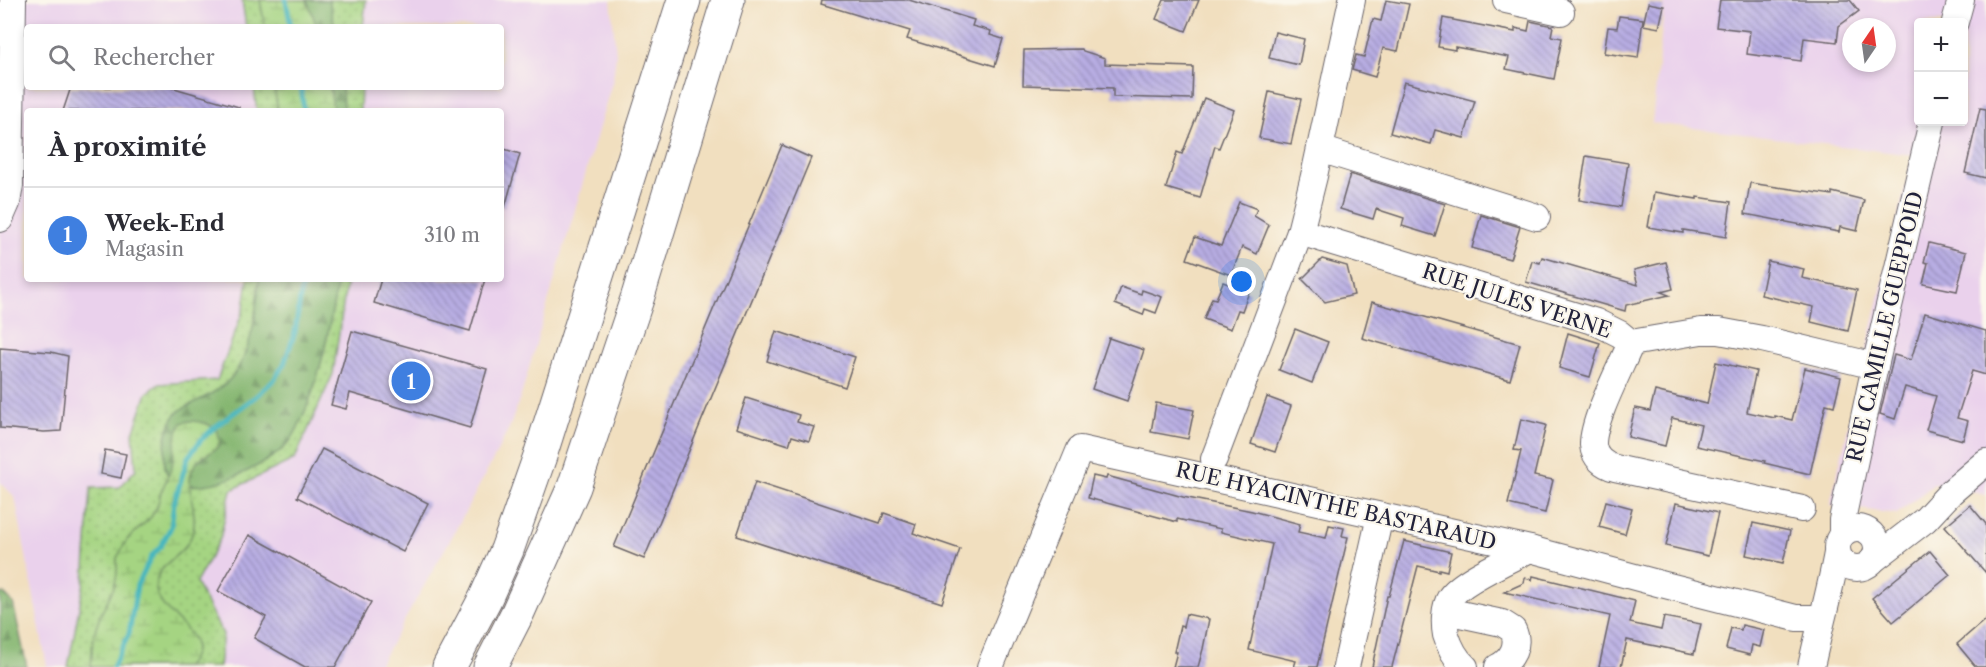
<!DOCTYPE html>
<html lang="fr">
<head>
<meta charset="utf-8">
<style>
  body { margin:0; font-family:"Libre Caslon Text",serif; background:#f2f2f3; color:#2b2b33 }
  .controls { position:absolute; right:18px; top:18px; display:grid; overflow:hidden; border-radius:6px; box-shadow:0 3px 9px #0003 }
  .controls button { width:54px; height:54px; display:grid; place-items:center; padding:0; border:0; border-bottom:2px solid #e1e1e2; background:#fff; color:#2b2b33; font:30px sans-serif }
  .compass { position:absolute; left:1842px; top:18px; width:54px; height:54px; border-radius:50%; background:#fff; box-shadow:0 3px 9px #0003; rotate:13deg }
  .you { position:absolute; left:1242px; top:282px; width:21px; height:21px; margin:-15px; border:4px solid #fff; border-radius:50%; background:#1a73e8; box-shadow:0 0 0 9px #1a73e833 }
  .badge { display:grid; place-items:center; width:39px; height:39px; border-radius:50%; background:#111827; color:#fff; font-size:20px; font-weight:700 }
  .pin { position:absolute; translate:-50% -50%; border:3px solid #fff; box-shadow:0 2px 6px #0006 }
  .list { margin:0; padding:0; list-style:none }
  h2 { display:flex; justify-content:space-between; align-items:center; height:78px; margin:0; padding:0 24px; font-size:26px }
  h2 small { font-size:20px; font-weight:400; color:#7c7c81 }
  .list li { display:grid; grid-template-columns:39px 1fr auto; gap:18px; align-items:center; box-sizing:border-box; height:96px; padding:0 24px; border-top:2px solid #e1e1e2 }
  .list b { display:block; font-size:22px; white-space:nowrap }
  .list p { margin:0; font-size:20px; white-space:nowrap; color:#7c7c81 }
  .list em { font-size:20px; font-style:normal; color:#7c7c81 }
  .icon { flex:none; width:33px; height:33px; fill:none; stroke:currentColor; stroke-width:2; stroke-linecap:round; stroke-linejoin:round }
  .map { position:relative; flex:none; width:1986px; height:667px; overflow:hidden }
  .search { position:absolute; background:#fff; box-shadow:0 3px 9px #0003; left:24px; top:24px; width:480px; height:66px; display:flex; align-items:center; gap:15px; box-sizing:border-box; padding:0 21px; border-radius:6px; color:#7c7c81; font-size:22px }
  .panel { position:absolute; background:#fff; box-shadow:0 3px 9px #0003; left:24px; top:108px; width:480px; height:174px; border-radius:6px }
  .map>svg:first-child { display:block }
  .built { fill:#ead1ec; fill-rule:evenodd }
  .green { fill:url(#green-dots); stroke:#647b5e; stroke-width:1.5 }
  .forest { fill:url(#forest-firs); stroke:#536c56; stroke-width:1.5 }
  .wetland { fill:url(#wetland-marsh); stroke:#647b5e; stroke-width:1.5 }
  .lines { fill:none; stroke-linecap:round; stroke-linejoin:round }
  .stream { stroke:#47b6be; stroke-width:5 }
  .building { fill:url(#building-back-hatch) }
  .minor-casing { stroke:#6a6469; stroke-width:28 }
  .highway-casing { stroke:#6a6469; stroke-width:35 }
  .minor { stroke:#fff; stroke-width:26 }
  .highway { stroke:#fff; stroke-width:33 }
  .labels { text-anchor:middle; stroke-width:4.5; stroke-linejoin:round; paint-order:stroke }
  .street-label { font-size:21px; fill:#22223b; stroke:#fbf7ec }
</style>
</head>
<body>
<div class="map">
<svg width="1986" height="667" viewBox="0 0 1986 667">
  <defs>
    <pattern id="green-dots" width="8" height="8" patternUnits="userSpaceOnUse" patternTransform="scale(1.5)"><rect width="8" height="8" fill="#a5d482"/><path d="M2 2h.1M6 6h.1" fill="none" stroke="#8eb671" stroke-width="1.8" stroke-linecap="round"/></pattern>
    <pattern id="forest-firs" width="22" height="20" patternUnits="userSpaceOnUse" patternTransform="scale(1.5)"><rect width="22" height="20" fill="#84b670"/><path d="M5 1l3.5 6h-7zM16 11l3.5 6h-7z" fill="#6c945d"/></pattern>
    <pattern id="wetland-marsh" width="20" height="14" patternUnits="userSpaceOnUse" patternTransform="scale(1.5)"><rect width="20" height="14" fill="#a5d482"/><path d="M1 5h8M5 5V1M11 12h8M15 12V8" fill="none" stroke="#8eb671"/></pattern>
    <pattern id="building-back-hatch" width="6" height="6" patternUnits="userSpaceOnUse" patternTransform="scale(1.5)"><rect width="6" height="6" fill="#b8ade3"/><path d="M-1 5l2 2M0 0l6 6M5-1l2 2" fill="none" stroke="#958cb9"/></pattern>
  </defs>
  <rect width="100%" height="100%" fill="#fbf7ec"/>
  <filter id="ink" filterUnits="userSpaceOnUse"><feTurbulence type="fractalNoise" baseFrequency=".0167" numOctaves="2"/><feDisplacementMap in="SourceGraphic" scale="12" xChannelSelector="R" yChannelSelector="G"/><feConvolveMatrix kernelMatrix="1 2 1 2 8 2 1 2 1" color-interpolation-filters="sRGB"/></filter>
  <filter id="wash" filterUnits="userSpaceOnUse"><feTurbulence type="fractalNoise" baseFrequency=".008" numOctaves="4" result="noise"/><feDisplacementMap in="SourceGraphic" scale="24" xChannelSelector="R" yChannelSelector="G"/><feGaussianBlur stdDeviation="1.35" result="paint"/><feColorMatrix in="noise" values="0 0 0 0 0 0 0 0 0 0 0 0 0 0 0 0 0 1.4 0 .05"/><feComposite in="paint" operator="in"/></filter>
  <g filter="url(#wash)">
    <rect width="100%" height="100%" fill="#f1dfbf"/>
    <g class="built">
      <path d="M0 0H611L616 55 613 79 522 392 510 426 494 458 454 533 378 667H47L15 497 0 482ZM27 27H501V87H27ZM27 111H501V279H27Z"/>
      <path d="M1665 0H1986V495L1934 484 1897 514 1830 505 1913 155 1652 123ZM1918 22H1964V122H1918ZM1851 27H1887V63H1851Z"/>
    </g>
    <g class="green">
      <polygon points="242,0 366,0 363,27 246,27"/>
      <polygon points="254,87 361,87 360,111 257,111"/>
      <polygon points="248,279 347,279 333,374 295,459 231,490 220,539 196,583 223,634 219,667 68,667 84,582 91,488 120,487 136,469 133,433 147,393 159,384 217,380 244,308"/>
    </g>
    <g class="forest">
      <polygon points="266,0 329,0 335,27 268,27"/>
      <polygon points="276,87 342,87 343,111 277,111"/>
      <path d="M259 279H338C330 322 324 363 308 404 303 416 298 430 290 441 273 464 192 505 168 475 163 468 165 457 165 448 166 434 168 422 179 411 195 401 218 393 231 378 253 351 256 312 259 279Z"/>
      <polygon points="3,593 13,603 27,667 0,667 0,594"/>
    </g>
    <g class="wetland">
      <polygon points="260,0 307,0 317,27 265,27"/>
      <polygon points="274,87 330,87 333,111 278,111"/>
      <path d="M188 421C204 421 223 426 219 446 212 453 203 455 197 462 179 483 202 510 191 537 184 556 154 564 156 588 159 621 217 631 186 667H91L93 637 100 616 114 587 117 574V558L127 540 151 517 157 507 161 492 172 467 177 432 182 423Z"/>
    </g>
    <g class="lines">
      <g class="stream">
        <polyline points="286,0 291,27"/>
        <polyline points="301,87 304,111"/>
        <polyline points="113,667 129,634 137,585 152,556 161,546 171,527 174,503 188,457 201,440 215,427 255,397 274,380 284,364 295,332 303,279"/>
      </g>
    </g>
    <g id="blocks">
      <g class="building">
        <polygon points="822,0 909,0 974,20 972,26 991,31 990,35 1003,39 995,66 907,39 910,31 821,4"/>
        <polygon points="1164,0 1199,0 1186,31 1156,19"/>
        <polygon points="1386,0 1409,4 1398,51 1383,48 1375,77 1352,70 1356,55 1364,57 1373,19 1381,21"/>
        <polygon points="1720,0 1850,0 1859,11 1839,26 1837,42 1804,38 1801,61 1747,54 1750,31 1716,27"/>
        <polygon points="1648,3 1664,6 1659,28 1643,25"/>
        <polygon points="1619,16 1643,19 1638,58 1604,53 1608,27 1617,28"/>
        <polygon points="1443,18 1515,32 1515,28 1528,31 1530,21 1553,26 1551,36 1562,38 1554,79 1506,69 1509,57 1455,47 1455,50 1438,47"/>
        <polygon points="1275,32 1304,39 1299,65 1269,58"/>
        <polygon points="1082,49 1083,51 1105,58 1105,64 1193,67 1192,99 1113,97 1113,88 1023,85 1024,50"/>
        <polygon points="1404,82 1475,101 1464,138 1435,130 1431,144 1390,133"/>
        <polygon points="71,87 171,87 239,107 239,111 63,111"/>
        <polygon points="1269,92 1301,99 1291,144 1259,138"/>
        <polygon points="1204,98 1234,110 1219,148 1215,146 1200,198 1166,188 1177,152 1182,154"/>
        <polygon points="1980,108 1986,109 1986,178 1965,173"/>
        <polygon points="782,145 811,158 644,559 614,547"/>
        <polygon points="501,148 520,154 505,207 501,206"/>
        <polygon points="1586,156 1628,163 1621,207 1579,200"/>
        <polygon points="1350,174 1445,204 1435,236 1402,226 1404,218 1376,209 1373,219 1340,209"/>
        <polygon points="1750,183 1832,195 1832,192 1864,200 1857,231 1840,227 1839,232 1745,214"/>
        <polygon points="1654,192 1697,199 1697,197 1731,202 1726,237 1683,230 1683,233 1648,227"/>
        <polygon points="1239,202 1257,209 1254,216 1269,225 1257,254 1242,247 1231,275 1187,259 1195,237 1221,246"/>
        <polygon points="1481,215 1520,227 1510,259 1472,248"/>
        <polygon points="1929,243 1966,252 1957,291 1923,284 1928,263 1924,262"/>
        <polygon points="1542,257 1638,285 1634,270 1666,262 1673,289 1661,292 1669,295 1626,305 1625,311 1526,282 1532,261 1540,263"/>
        <polygon points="1322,259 1347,266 1354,295 1325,302 1302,279"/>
        <polygon points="1768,261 1804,269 1802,278 1857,290 1848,331 1811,322 1814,307 1761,295"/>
        <polygon points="381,279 485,279 470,331 374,303"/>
        <polygon points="1223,282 1249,292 1242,311 1238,310 1231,329 1204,319 1212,298 1216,299"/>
        <polygon points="1121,287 1141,294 1142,290 1162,297 1156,313 1145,309 1143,315 1115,304"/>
        <polygon points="1372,302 1520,344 1510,380 1362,338"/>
        <polygon points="1925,313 1986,331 1986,375 1972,371 1957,418 1968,421 1963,440 1926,430 1936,396 1905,387 1895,419 1880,414 1894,355 1911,360"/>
        <polygon points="1295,329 1328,342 1312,383 1279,370"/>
        <polygon points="352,331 487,369 470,428 350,393 346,409 331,405"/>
        <polygon points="776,331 855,357 845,387 767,361"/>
        <polygon points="1568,333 1600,343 1590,377 1559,368"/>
        <polygon points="1109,338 1144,350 1127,401 1092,389"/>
        <polygon points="0,348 51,352 68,356 61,431 44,432 0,428"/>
        <polygon points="1716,362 1756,371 1747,412 1775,418 1775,416 1792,420 1805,368 1841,377 1834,406 1826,404 1810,474 1764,463 1765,461 1696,446 1701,425 1672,418 1665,446 1628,437 1635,408 1650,411 1655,391 1707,404"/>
        <polygon points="1267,397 1291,406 1275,452 1251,444"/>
        <polygon points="746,398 799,415 797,422 814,427 809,441 792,436 789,445 736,428"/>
        <polygon points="1156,403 1194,410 1188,439 1151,432"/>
        <polygon points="1521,419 1546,425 1534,476 1553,480 1545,513 1508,504 1521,451 1514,450"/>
        <polygon points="322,449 428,503 403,552 297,497"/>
        <polygon points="105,450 126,454 121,478 101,474"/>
        <polygon points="1093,476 1106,479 1107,476 1183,497 1252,511 1300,524 1298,532 1326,538 1329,525 1344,528 1342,536 1348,537 1317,667 1294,667 1296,661 1249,650 1272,544 1221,532 1221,529 1177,519 1177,522 1088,498"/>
        <polygon points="755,482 880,523 884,513 916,524 913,533 960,549 942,603 737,536"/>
        <polygon points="1606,501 1632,508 1625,534 1599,527"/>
        <polygon points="1676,503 1718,513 1708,556 1666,546"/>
        <polygon points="1970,505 1986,524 1986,573 1945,526"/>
        <polygon points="1753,523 1790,531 1783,563 1746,555"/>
        <polygon points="249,535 371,602 335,667 305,667 254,638 266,617 218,591"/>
        <polygon points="1404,541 1451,552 1448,566 1447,571 1439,569 1439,571 1418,566 1392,667 1372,667 1387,596 1389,596"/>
        <polygon points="1930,551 1950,575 1893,622 1872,598"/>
        <polygon points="1533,576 1635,601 1630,623 1661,630 1664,617 1701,624 1694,654 1627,640 1621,667 1599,667 1610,616 1504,592 1524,583 1525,578 1532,580"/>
        <polygon points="1186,614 1209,619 1203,649 1198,667 1173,667 1177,652 1174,652 1180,626 1183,627"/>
        <polygon points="1986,619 1986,667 1976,667 1957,644"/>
        <polygon points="1742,625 1764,630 1760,647 1752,645 1750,655 1726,649 1731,628 1741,630"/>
      </g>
    </g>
  </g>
  <g filter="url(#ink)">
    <use href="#blocks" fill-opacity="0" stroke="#6a6469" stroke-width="1.5"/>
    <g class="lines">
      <g class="minor-casing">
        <g id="minor">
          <polyline points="1506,0 1561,12"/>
          <polyline points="1955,22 1961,0"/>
          <polyline points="1320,149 1537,217"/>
          <polyline points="0,219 7,203 10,185 13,0"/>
          <polyline points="1300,232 1596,322 1620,334 1631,343 1701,331 1719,331 1762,339 1875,366"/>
          <path d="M1631 343C1621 367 1592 421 1593 445 1594 458 1604 465 1615 468L1802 509"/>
          <polyline points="1214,459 1300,232 1314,176 1352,0"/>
          <circle cx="1857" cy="548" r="20"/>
          <polyline points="1842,534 1842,520 1875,366 1932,122"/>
          <polyline points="1873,560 1925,520 1951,492 1986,462"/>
          <path d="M1446 611 1502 623 1513 630C1520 645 1512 660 1498 667"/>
          <polyline points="990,667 1080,449 1530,549 1661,584 1796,618 1821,618"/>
          <polyline points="1346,667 1380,516"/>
          <path d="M1465 667C1455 658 1450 648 1446 635 1444 624 1444 608 1450 598 1460 581 1511 559 1530 549"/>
          <path d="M1811 667C1819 629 1830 592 1837 553"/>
        </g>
      </g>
      <g class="highway-casing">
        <g id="highway">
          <polyline points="449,667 485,599 507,550 540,456 684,0"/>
          <polyline points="490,667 518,612 574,487 638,296 728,0"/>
        </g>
      </g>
      <use href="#minor" class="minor"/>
      <use href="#highway" class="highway"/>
    </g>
  </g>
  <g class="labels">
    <g class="street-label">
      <text transform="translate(1517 301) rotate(18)" y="7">RUE JULES VERNE</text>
      <text transform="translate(1885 327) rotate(-77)" y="7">RUE CAMILLE GUEPPOID</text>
      <text transform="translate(1336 506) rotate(13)" y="7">RUE HYACINTHE BASTARAUD</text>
    </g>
  </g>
</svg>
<div class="controls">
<button>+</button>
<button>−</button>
</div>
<svg class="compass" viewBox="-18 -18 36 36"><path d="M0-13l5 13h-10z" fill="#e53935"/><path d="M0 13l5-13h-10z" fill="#7c7c81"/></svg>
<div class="you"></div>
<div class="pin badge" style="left:411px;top:381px;background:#3f7fe0">1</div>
<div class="search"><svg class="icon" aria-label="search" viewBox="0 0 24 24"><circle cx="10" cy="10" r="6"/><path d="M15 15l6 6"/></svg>Rechercher</div>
<section class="panel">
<h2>À proximité<small></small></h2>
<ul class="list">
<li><span class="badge" style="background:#3f7fe0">1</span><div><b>Week-End</b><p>Magasin</p></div><em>310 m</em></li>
</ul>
</section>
</div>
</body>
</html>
